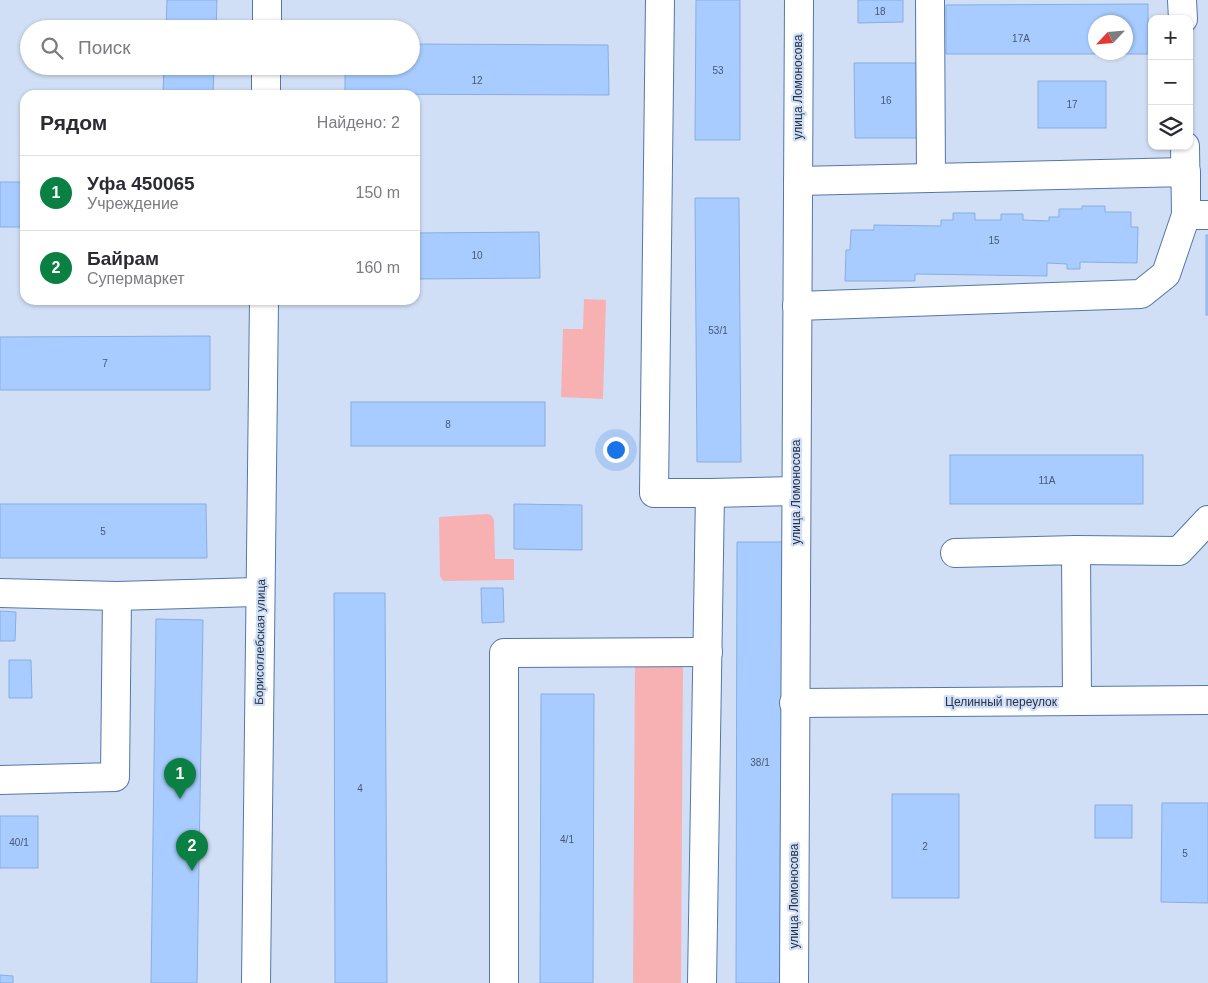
<!DOCTYPE html>
<html lang="ru">
<head>
<meta charset="utf-8">
<style>
  body { margin:0; font-family:Helvetica,sans-serif; background:#f2f2f3; color:#2b2b33 }
  .controls { position:absolute; right:15px; top:15px; display:grid; overflow:hidden; border-radius:10px; box-shadow:0 1px 4px #0004 }
  .controls button { width:45px; height:45px; display:grid; place-items:center; padding:0; border:0; border-bottom:1px solid #e1e1e2; background:#fff; color:#2b2b33; font:25px sans-serif }
  .compass { position:absolute; left:1088px; top:15px; width:45px; height:45px; border-radius:50%; background:#fff; box-shadow:0 1px 4px #0004; rotate:244deg }
  .you { position:absolute; left:615px; top:449px; width:18px; height:18px; margin:-12px; border:4px solid #fff; border-radius:50%; background:#1a73e8; box-shadow:0 0 0 8px #1a73e833 }
  .badge { display:grid; place-items:center; width:32px; height:32px; border-radius:50%; background:#0b8043; color:#fff; font-size:16px; font-weight:700 }
  .pin { position:absolute; translate:-50% -41px; filter:drop-shadow(0 1px 2px #0008) }
  .pin::after { content:''; position:absolute; top:26px; width:18px; height:15px; background:inherit; clip-path:polygon(0 0,100% 0,50% 100%) }
  .list { margin:0; padding:0; list-style:none }
  h2 { display:flex; justify-content:space-between; align-items:center; height:65px; margin:0; padding:0 20px; font-size:21px }
  h2 small { font-size:16px; font-weight:400; color:#7c7c81 }
  .list li { display:grid; grid-template-columns:32px 1fr auto; gap:15px; align-items:center; box-sizing:border-box; height:75px; padding:0 20px; border-top:1px solid #e1e1e2 }
  .list b { display:block; font-size:19px; white-space:nowrap }
  .list p { margin:0; font-size:16px; white-space:nowrap; color:#7c7c81 }
  .list em { font-size:16px; font-style:normal; color:#7c7c81 }
  .icon { flex:none; width:28px; height:28px; fill:none; stroke:currentColor; stroke-width:2; stroke-linecap:round; stroke-linejoin:round }
  .map { position:relative; flex:none; width:1208px; height:983px; overflow:hidden }
  .search { position:absolute; background:#fff; box-shadow:0 1px 4px #0004; left:20px; top:20px; width:400px; height:55px; display:flex; align-items:center; gap:12px; box-sizing:border-box; padding:0 18px; border-radius:28px; color:#7c7c81; font-size:19px }
  .panel { position:absolute; background:#fff; box-shadow:0 1px 4px #0004; left:20px; top:90px; width:400px; height:215px; border-radius:15px }
  .map>svg:first-child { display:block }
  .green { fill:#f7b1b3 }
  .building { fill:#a8ccff; stroke:#89ade0; fill-rule:evenodd }
  .lines { fill:none; stroke-linecap:round; stroke-linejoin:round }
  .minor-casing { stroke:#5577a7; stroke-width:30 }
  .minor { stroke:#fff; stroke-width:28 }
  .labels { text-anchor:middle; stroke-width:4.5; stroke-linejoin:round; paint-order:stroke }
  .number-label { font-size:10px; fill:#455976 }
  .street-label { font-size:12px; fill:#243348; stroke:#d0dff5 }
</style>
</head>
<body>
<div class="map">
<svg width="1208" height="983" viewBox="0 0 1208 983">
  <rect width="100%" height="100%" fill="#d0dff5"/>
  <g class="green">
    <polygon points="584,299 606,300 603,399 561,397 563,329 583,329"/>
    <polygon points="487,514 491,515 494,520 495,559 514,559 514,580 443,581 440,576 439,517"/>
    <polygon points="635,662 683,663 681,983 633,983"/>
  </g>
  <g class="building">
    <polygon points="167,0 217,0 216,29 166,29"/>
    <polygon points="696,0 740,0 740,140 695,140"/>
    <polygon points="858,0 903,0 903,22 858,23"/>
    <path d="M1148 4V54H946V5ZM1096 22H1126V52H1096Z"/>
    <polygon points="411,44 608,45 609,95 345,94 345,66 411,66"/>
    <polygon points="854,63 917,63 917,138 855,138"/>
    <polygon points="164,66 214,66 213,95 163,95"/>
    <rect x="1038" y="81" width="68" height="47"/>
    <rect x="0" y="182" width="25" height="45"/>
    <polygon points="695,198 739,198 741,462 697,462"/>
    <polygon points="1082,206 1105,206 1105,212 1131,212 1131,227 1138,227 1137,263 1080,262 1080,269 1067,269 1067,264 1047,263 1047,276 915,274 915,281 845,281 846,250 850,250 851,230 874,230 874,225 941,226 941,220 953,220 953,213 975,213 975,220 1001,220 1001,214 1023,214 1023,220 1049,221 1049,217 1059,217 1059,209 1082,209"/>
    <polygon points="539,232 540,278 415,279 415,233"/>
    <rect x="1206" y="235" width="2" height="80"/>
    <polygon points="210,336 210,390 0,390 0,337"/>
    <rect x="351" y="402" width="194" height="44"/>
    <rect x="950" y="455" width="193" height="49"/>
    <polygon points="0,504 206,504 207,558 0,558"/>
    <polygon points="514,504 582,505 582,550 514,549"/>
    <polygon points="737,542 784,542 783,983 736,983"/>
    <polygon points="481,588 503,588 504,622 482,623"/>
    <polygon points="334,593 385,593 387,983 335,983"/>
    <polygon points="0,611 16,612 15,641 0,641"/>
    <polygon points="156,619 203,620 197,983 151,983"/>
    <polygon points="9,660 31,660 32,698 9,698"/>
    <polygon points="541,694 594,694 593,983 540,983"/>
    <rect x="892" y="794" width="67" height="104"/>
    <polygon points="1162,803 1208,803 1208,903 1161,902"/>
    <rect x="1095" y="805" width="37" height="33"/>
    <rect x="0" y="816" width="38" height="52"/>
    <polygon points="0,975 13,976 13,983 0,983"/>
  </g>
  <g class="lines">
    <g class="minor-casing">
      <g id="minor">
        <polyline points="660,0 654,493 710,493"/>
        <polyline points="930,0 931,178"/>
        <polyline points="1182,0 1183,19"/>
        <polyline points="267,29 267,0"/>
        <polyline points="266,95 266,66"/>
        <polyline points="1185,146 1186,215 1208,215"/>
        <polyline points="797,306 1141,294 1166,274 1186,215 1186,172 798,181"/>
        <polyline points="1076,550 1179,551 1208,520"/>
        <polyline points="955,553 1076,550 1077,701"/>
        <polyline points="0,593 117,596 260,592"/>
        <polyline points="794,703 1208,700"/>
        <polyline points="0,780 115,777 117,596"/>
        <polyline points="256,983 264,300"/>
        <polyline points="504,983 504,653 708,652"/>
        <polyline points="702,983 710,493 796,491"/>
        <polyline points="794,983 799,0"/>
      </g>
    </g>
    <use href="#minor" class="minor"/>
  </g>
  <g class="labels">
    <g class="number-label">
      <text x="880" y="15">18</text>
      <text x="1021" y="42">17А</text>
      <text x="718" y="74">53</text>
      <text x="477" y="84">12</text>
      <text x="886" y="104">16</text>
      <text x="1072" y="108">17</text>
      <text x="994" y="244">15</text>
      <text x="477" y="259">10</text>
      <text x="718" y="334">53/1</text>
      <text x="105" y="367">7</text>
      <text x="448" y="428">8</text>
      <text x="1047" y="484">11А</text>
      <text x="103" y="535">5</text>
      <text x="760" y="766">38/1</text>
      <text x="360" y="792">4</text>
      <text x="567" y="843">4/1</text>
      <text x="19" y="846">40/1</text>
      <text x="925" y="850">2</text>
      <text x="1185" y="857">5</text>
    </g>
    <g class="street-label">
      <text transform="translate(798 87) rotate(-90)" y="4">улица Ломоносова</text>
      <text transform="translate(796 492) rotate(-90)" y="4">улица Ломоносова</text>
      <text transform="translate(260 642) rotate(-89)" y="4">Борисоглебская улица</text>
      <text x="1001" y="706">Целинный переулок</text>
      <text transform="translate(794 896) rotate(-90)" y="4">улица Ломоносова</text>
    </g>
  </g>
</svg>
<div class="controls">
<button>+</button>
<button>−</button>
<button><svg class="icon" aria-label="layers" viewBox="0 0 24 24"><path d="M12 4l9 5-9 5-9-5zM3 14l9 5 9-5"/></svg></button>
</div>
<svg class="compass" viewBox="-18 -18 36 36"><path d="M0-13l5 13h-10z" fill="#e53935"/><path d="M0 13l5-13h-10z" fill="#7c7c81"/></svg>
<div class="you"></div>
<div class="pin badge" style="left:180px;top:799px">1</div>
<div class="pin badge" style="left:192px;top:871px">2</div>
<div class="search"><svg class="icon" aria-label="search" viewBox="0 0 24 24"><circle cx="10" cy="10" r="6"/><path d="M15 15l6 6"/></svg>Поиск</div>
<section class="panel">
<h2>Рядом<small>Найдено: 2</small></h2>
<ul class="list">
<li><span class="badge">1</span><div><b>Уфа 450065</b><p>Учреждение</p></div><em>150 m</em></li>
<li><span class="badge">2</span><div><b>Байрам</b><p>Супермаркет</p></div><em>160 m</em></li>
</ul>
</section>
</div>
</body>
</html>
